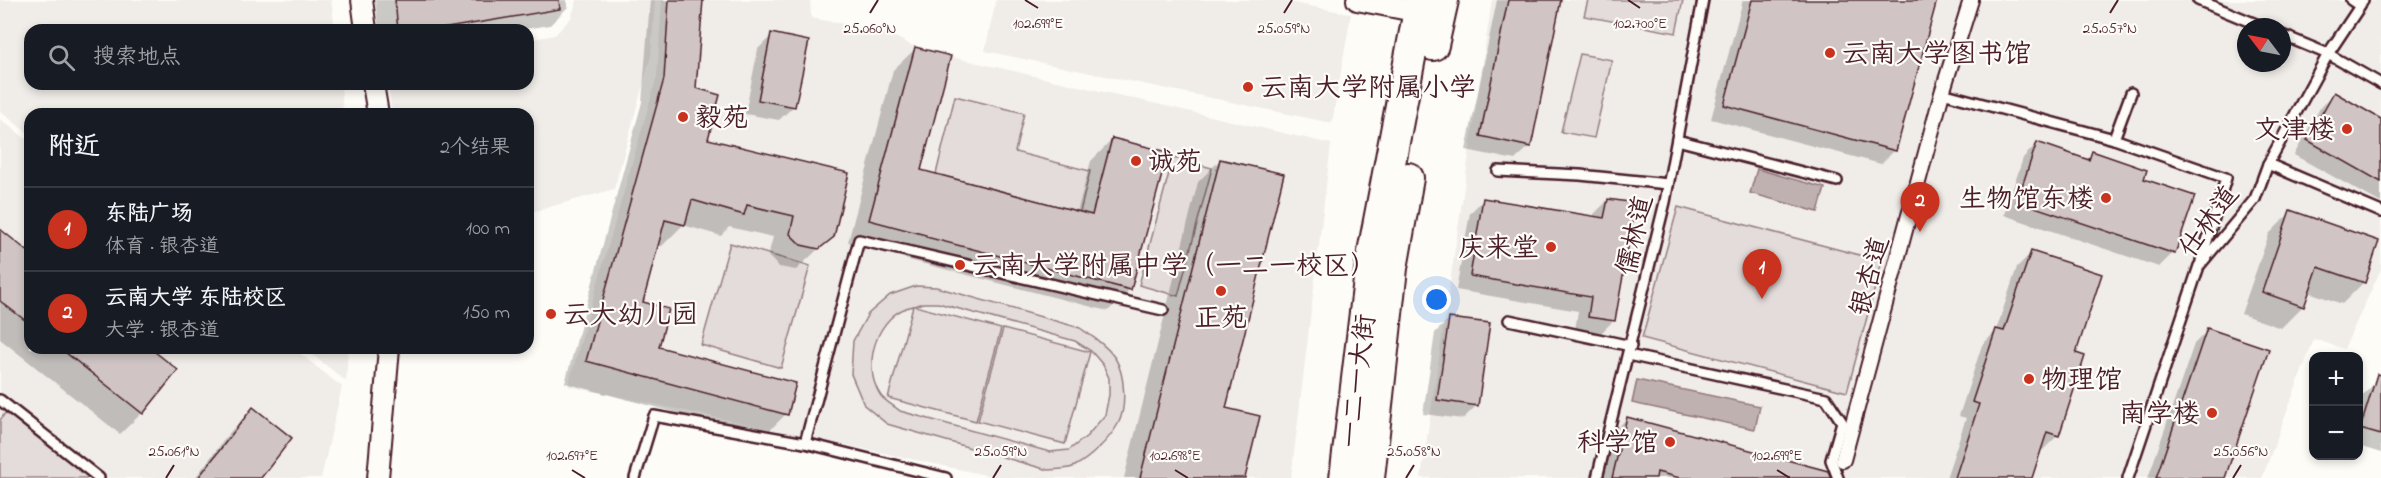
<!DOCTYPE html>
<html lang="zh">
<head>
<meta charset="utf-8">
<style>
  body { margin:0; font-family:"Indie Flower","LXGW WenKai TC",sans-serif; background:#20242c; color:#f1f3f6 }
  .controls { position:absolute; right:18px; bottom:18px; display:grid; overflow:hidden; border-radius:12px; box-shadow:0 3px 9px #0003 }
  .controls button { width:54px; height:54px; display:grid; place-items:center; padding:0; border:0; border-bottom:2px solid #363941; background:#171b24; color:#f1f3f6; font:30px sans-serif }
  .compass { position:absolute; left:2237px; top:18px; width:54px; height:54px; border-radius:50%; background:#171b24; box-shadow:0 3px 9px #0003; rotate:302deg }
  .you { position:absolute; left:1437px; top:300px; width:21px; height:21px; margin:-15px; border:4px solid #fff; border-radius:50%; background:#1a73e8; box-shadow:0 0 0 9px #1a73e833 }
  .badge { display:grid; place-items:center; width:39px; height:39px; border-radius:50%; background:#c8321e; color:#fff; font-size:20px; font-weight:700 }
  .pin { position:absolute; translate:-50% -50px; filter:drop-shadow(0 2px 3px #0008) }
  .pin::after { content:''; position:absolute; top:32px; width:21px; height:18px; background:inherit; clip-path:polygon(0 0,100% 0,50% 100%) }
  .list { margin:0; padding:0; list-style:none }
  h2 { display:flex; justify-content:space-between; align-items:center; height:78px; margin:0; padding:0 24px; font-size:26px }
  h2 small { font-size:20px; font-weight:400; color:#9ea1a6 }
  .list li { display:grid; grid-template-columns:39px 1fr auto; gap:18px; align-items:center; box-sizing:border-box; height:84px; padding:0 24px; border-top:2px solid #363941 }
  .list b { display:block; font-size:22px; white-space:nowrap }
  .list p { margin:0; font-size:20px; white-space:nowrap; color:#9ea1a6 }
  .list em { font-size:20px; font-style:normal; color:#9ea1a6 }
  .icon { flex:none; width:33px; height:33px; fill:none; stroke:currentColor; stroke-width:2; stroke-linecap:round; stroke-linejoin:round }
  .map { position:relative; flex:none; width:2381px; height:478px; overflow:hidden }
  .search { position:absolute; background:#171b24; box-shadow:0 3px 9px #0003; left:24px; top:24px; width:510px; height:66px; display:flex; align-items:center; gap:15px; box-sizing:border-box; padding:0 21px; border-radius:18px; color:#9ea1a6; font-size:22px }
  .panel { position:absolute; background:#171b24; box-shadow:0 3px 9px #0003; left:24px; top:108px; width:510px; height:246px; border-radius:18px }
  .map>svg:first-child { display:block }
  .built { fill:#f0ece8; fill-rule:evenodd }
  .green { fill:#e3dcda; stroke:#967e82; stroke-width:1.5; fill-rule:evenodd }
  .water { fill:#c0b1b1; stroke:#91777b; stroke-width:1.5 }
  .shadow { fill:#0003 }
  .building { fill:#d0c5c4; stroke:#4a1f2b; stroke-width:1.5 }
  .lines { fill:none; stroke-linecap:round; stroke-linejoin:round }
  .service-casing { stroke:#4a1f2b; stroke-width:14 }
  .pedestrian-casing { stroke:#4a1f2b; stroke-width:18 }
  .minor-casing { stroke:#4a1f2b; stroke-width:24 }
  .primary-casing { stroke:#4a1f2b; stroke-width:34 }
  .service { stroke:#fdfcf7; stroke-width:9 }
  .pedestrian { stroke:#fdfcf7; stroke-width:14 }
  .minor { stroke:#fdfcf7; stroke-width:20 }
  .primary { stroke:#fdfcf7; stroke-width:30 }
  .ticks { fill:none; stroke:#4a1f2b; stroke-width:2 }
  .poi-dot { fill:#c8321e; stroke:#fdfcf7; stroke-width:2 }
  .labels { text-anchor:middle; stroke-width:4.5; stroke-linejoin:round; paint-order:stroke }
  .poi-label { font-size:27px; fill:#4a1f2b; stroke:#fdfcf7; text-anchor:start }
  .street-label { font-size:27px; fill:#4a1f2b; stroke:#fdfcf7 }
  .ticks-label { font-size:15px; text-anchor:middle; fill:#4a1f2b; stroke:#fdfcf7; stroke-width:4.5; stroke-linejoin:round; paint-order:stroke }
</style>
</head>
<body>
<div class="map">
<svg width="2381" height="478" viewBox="0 0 2381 478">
  <rect width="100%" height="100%" fill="#fdfcf7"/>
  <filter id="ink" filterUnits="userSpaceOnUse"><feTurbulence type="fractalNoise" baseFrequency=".0167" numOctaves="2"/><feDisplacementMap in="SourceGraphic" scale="12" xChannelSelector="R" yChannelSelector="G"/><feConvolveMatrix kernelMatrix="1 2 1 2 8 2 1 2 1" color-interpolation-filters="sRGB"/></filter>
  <g filter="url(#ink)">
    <g class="built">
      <polygon points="0,0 331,0 335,30 30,30 30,84 341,84 343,114 30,114 30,135 0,111"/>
      <polygon points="577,0 655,0 651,56 614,189 528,213 528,114 392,114 388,84 528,84 528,40 555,35 571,18"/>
      <polygon points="662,0 810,0 811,18 885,32 921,50 1331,144 1291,478 1000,478 568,386 657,76"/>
      <polygon points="996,0 1278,0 1351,14 1332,123 985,51"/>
      <path d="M1492 0H2381V269L2344 349 2314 339 2262 478H1421ZM2246 27H2282V63H2246Z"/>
      <polygon points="0,119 30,142 30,348 293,348 342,387 321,478 0,478"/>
      <polygon points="304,348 348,348 346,381"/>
    </g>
    <g class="green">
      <polygon points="1588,0 1683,0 1676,33 1584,16"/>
      <polygon points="1580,54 1612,60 1594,138 1561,132"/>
      <polygon points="955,96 1024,113 1015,152 1090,171 1080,212 936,174"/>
      <polygon points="1173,158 1212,168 1178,296 1139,285"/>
      <polygon points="1678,207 1882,261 1847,392 1642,338"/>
      <polygon points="730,243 810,266 781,368 701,345"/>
      <path d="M916 286 936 287 1080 328C1093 337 1106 345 1115 358 1125 374 1127 408 1118 424 1109 440 1090 458 1075 466 1068 470 1056 469 1048 470L887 424 864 405 851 374 853 341 868 314 890 295ZM923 303H938L1075 341 1091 351 1103 365 1109 378V395L1105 415 1087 436 1069 450 1050 452 900 411C894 406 885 401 881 396 860 366 877 313 913 306L888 398 976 421 1001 329 915 306Z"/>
      <polygon points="1003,329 1090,352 1065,444 978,421"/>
      <polygon points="6,412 91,478 0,478 0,420"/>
    </g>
    <g class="water">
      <polygon points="1757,169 1825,188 1818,212 1750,193"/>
      <polygon points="1637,380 1760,406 1755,429 1632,403"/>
    </g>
    <g class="shadow">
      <polygon points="375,0 567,0 568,7 550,25 519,30 379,30"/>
      <polygon points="650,0 701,0 694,89 706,140 832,236 796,270 779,267 768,256 773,237 729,227 721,236 683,225 662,246 657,245 641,303 657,348 786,414 764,436 565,383 642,102"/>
      <polygon points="1497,0 1560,0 1530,146 1515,160 1466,150"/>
      <polygon points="1743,0 1935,0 1895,150 1881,164 1711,119"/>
      <polygon points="772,35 794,106 779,120 745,114 758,49"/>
      <polygon points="915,49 919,171 1077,212 1091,161 1113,139 1130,289 1108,311 905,259 905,256 848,242 893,70"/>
      <polygon points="2334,94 2381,120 2381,203 2294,155 2320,108"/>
      <polygon points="2037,143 2086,160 2093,153 2142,180 2173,253 2159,267 2004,215 2023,158"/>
      <polygon points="1220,160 1224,409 1243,478 1124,478 1198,182"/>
      <polygon points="1484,199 1594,218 1594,214 1608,200 1613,321 1599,335 1575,330 1578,311 1456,290 1470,213"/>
      <polygon points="2291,212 2364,282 2342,304 2309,292 2303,306 2281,328 2241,314 2269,234"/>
      <polygon points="0,231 30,255 30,348 148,348 142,413 120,434 0,339"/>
      <polygon points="2031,253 2074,354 2083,357 2057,436 2043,450 2040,449 2030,478 1946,478 1966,418 1959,416 1982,345 1996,331 2017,267"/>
      <polygon points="1449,319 1477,405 1463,419 1423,414 1435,333"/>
      <polygon points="2208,330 2223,478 2148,478 2194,344"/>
      <polygon points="2375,383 2381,385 2381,453 2358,446 2358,405 2361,397"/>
      <polygon points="253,409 259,478 195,478 231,431"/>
      <polygon points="1627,418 1808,478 1597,478 1606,440"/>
    </g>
    <g class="building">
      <polygon points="395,0 559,0 560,9 435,30 398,30"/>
      <polygon points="669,0 703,0 696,88 720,95 708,139 849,173 834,237 819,249 801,245 790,234 794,216 747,205 744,215 692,200 685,225 665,220 643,302 669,309 659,347 796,383 788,415 586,361 664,79"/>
      <polygon points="1508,0 1561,0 1531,147 1480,136"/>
      <polygon points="1752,0 1937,0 1896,151 1724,105"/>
      <polygon points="771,33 809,41 795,107 758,100"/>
      <polygon points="915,47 951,56 921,170 1092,215 1112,138 1168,152 1131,290 926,237 926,235 869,220"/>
      <polygon points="2334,92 2381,119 2381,182 2307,140"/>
      <polygon points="2037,142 2089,160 2092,151 2147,170 2144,179 2195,196 2175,254 2017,201"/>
      <polygon points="1220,159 1284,174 1226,408 1260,416 1245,478 1140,478"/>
      <polygon points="1483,198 1604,218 1608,199 1636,203 1615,321 1588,317 1591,297 1470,276"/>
      <polygon points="2290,210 2379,241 2365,283 2318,267 2304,307 2262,292"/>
      <polygon points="0,229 30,253 30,324 0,301"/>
      <polygon points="2031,251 2102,274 2076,353 2085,356 2059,436 2047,432 2032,478 1955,478 1979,404 1972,402 1996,329 2004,331"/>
      <polygon points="1449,318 1490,323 1478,406 1437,400"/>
      <polygon points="2207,328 2269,349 2225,478 2156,478"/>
      <polygon points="60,348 150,348 178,370 143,414"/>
      <polygon points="2377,374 2381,375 2381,435 2360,429"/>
      <polygon points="253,407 292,438 261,478 198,478"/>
      <polygon points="1627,417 1828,471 1831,478 1680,478 1657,472 1656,478 1612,478"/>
    </g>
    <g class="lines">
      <g class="service-casing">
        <g id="service">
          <polyline points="2198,0 2263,27"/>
          <polyline points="2351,0 2360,6 2363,0"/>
          <polyline points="2282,35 2328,54 2381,84"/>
          <polyline points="1942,93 2114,139"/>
          <polyline points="2131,93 2114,139 2226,178 2201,261"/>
          <polyline points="1677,140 1837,181"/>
          <polyline points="2268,164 2381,212"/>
          <polyline points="1498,171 1580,175 1668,184"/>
          <polyline points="1509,320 1631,346"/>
          <polyline points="1628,355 1826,398 1842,422 1831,460 1838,478"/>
          <polyline points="0,400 99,478"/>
          <polyline points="805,443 859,240 1163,310"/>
          <polyline points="635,478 654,416 805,443 946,478"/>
          <polyline points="1597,478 1665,202 1703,0"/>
          <polyline points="2128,478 2199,266 2255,199 2268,164 2328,54 2360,6"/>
        </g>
      </g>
      <g class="pedestrian-casing">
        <polyline id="pedestrian" points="1843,460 1942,93 1971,0"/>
      </g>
      <g class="minor-casing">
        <g id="minor">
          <polyline points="362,0 366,30"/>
          <polyline points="1357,0 1419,12"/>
          <polyline points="373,84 378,114"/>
          <polyline points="378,478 389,348"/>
        </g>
      </g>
      <g class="primary-casing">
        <g id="primary">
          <polyline points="1433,45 1443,0"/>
          <polyline points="1345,478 1371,263 1421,0"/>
          <polyline points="1369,478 1392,268 1408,178"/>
        </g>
      </g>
      <use href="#service" class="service"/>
      <use href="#pedestrian" class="pedestrian"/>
      <use href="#minor" class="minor"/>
      <use href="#primary" class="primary"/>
    </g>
  </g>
  <path class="ticks" d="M1025 0 1038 8M1628 0 1640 8M870 13 878 0M1284 13 1292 0M2110 13 2118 0M572 470 585 478M1175 470 1188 478M1777 470 1790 478M166 478 174 465M993 478 1001 465M1406 478 1414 465M2233 478 2241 465"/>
  <g class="poi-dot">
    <circle cx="1830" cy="53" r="6"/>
    <circle cx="1248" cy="87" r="6"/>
    <circle cx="683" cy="117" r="6"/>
    <circle cx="2347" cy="129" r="6"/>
    <circle cx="1136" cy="161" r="6"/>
    <circle cx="2106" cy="198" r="6"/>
    <circle cx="1551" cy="247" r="6"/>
    <circle cx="960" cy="265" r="6"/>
    <circle cx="1221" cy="291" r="6"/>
    <circle cx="551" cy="314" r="6"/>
    <circle cx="2029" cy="379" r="6"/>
    <circle cx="2212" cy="413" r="6"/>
    <circle cx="1670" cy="442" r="6"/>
  </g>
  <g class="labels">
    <g class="poi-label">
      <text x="1842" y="62">云南大学图书馆</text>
      <text x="1260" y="96">云南大学附属小学</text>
      <text x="695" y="126">毅苑</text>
      <text x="2335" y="138" text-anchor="end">文津楼</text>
      <text x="1148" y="170">诚苑</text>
      <text x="2094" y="207" text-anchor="end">生物馆东楼</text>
      <text x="1539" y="256" text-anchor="end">庆来堂</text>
      <text x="972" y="274">云南大学附属中学（一二一校区）</text>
      <text x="563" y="323">云大幼儿园</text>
      <text x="1221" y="326" text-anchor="middle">正苑</text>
      <text x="2041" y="388">物理馆</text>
      <text x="2200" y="422" text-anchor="end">南学楼</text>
      <text x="1658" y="451" text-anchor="end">科学馆</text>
    </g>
    <g class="street-label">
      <text transform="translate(2208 221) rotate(-54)" y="9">仕林道</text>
      <text transform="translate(1634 235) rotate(-77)" y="9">儒林道</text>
      <text transform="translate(1869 276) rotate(-75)" y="9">银杏道</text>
      <text transform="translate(1357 381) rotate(-83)" y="9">一二一大街</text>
    </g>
  </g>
  <g class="ticks-label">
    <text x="1038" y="28">102.699°E</text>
    <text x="1640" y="28">102.700°E</text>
    <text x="870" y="33">25.060°N</text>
    <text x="1284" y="33">25.059°N</text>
    <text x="2110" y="33">25.057°N</text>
    <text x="174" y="456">25.061°N</text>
    <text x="1001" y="456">25.059°N</text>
    <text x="1414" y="456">25.058°N</text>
    <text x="2241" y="456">25.056°N</text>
    <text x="572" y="460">102.697°E</text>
    <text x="1175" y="460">102.698°E</text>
    <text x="1777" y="460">102.699°E</text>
  </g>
</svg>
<div class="controls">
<button>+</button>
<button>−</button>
</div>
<svg class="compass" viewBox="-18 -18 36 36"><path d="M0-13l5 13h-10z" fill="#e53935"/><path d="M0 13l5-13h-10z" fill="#9ea1a6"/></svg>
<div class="you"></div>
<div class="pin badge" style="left:1762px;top:299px">1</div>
<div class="pin badge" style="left:1920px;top:232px">2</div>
<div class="search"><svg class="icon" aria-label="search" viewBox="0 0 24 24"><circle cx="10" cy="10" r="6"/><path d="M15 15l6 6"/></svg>搜索地点</div>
<section class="panel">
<h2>附近<small>2个结果</small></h2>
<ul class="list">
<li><span class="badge">1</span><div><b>东陆广场</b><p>体育 · 银杏道</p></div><em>100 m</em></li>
<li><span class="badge">2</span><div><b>云南大学 东陆校区</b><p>大学 · 银杏道</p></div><em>150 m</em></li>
</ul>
</section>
</div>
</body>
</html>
